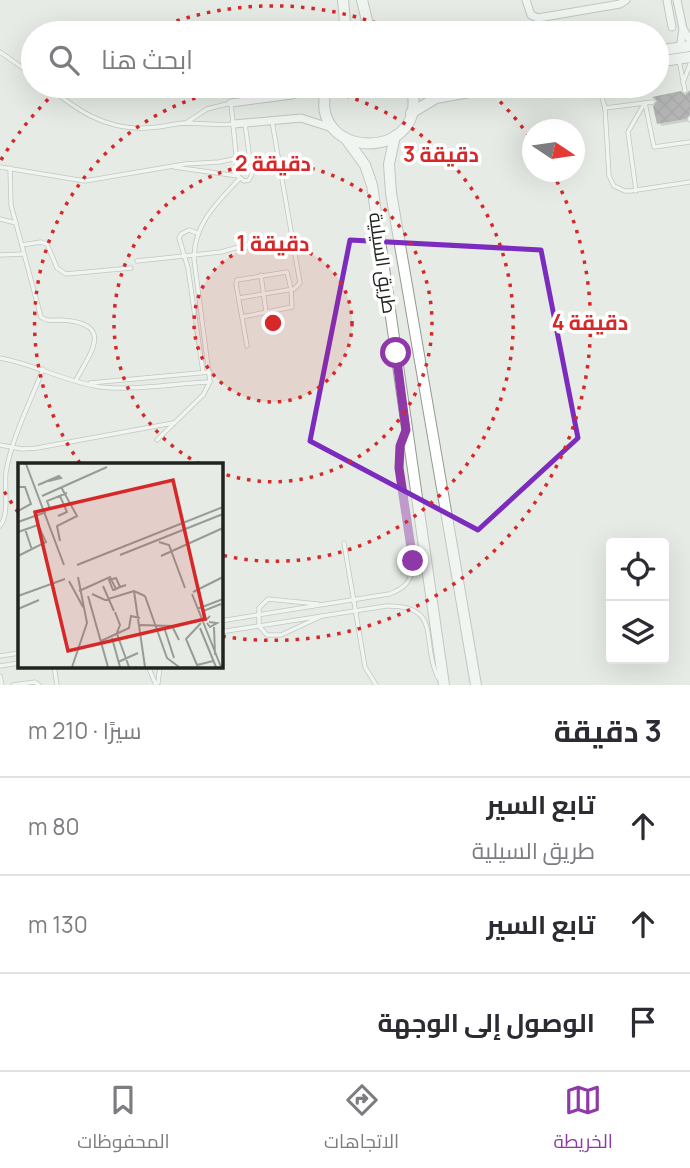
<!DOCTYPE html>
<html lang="ar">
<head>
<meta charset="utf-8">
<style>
  body { margin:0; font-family:Manrope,Cairo,sans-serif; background:#f2f2f3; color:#2b2b33; direction:rtl }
  .controls { position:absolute; right:21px; bottom:21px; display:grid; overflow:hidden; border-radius:7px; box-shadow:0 7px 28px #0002 }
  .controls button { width:63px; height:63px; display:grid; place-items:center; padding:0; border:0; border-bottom:2px solid #e1e1e2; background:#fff; color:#2b2b33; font:35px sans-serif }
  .compass { position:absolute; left:522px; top:119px; width:63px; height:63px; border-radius:50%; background:#fff; box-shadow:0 7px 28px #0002; rotate:103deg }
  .stop { position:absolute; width:21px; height:21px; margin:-16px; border:5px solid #8e39a7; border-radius:50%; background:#fff }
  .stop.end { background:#8e39a7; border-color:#fff; box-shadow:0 2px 7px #0008 }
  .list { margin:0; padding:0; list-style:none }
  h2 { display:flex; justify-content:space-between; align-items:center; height:91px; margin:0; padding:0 28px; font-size:30px }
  h2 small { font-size:23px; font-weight:400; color:#7c7c81 }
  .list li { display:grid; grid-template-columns:46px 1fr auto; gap:21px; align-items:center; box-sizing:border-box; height:98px; padding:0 28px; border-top:2px solid #e1e1e2 }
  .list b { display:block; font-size:26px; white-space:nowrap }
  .list p { margin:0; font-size:23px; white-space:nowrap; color:#7c7c81 }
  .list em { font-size:23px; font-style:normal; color:#7c7c81 }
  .icon { flex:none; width:38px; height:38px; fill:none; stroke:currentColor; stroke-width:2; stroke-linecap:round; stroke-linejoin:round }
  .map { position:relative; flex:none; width:690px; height:685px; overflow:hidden; direction:ltr }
  .search { position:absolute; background:#fff; box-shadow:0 7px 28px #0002; left:21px; right:21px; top:21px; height:77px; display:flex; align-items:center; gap:18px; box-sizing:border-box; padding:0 24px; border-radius:38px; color:#7c7c81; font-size:26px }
  .sheet { height:385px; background:#fff }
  nav { display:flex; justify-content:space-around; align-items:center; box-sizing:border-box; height:98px; border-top:2px solid #e1e1e2; background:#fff; font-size:19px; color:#7c7c81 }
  nav a { display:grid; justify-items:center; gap:4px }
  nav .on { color:#8e39a7 }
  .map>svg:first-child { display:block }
  .building { fill:url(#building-cross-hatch); filter:url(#shadow) }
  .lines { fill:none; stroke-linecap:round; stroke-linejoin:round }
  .lane-casing { stroke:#949993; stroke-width:5 }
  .street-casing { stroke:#949993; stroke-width:9 }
  .secondary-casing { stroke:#949993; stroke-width:12 }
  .lane { stroke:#fff; stroke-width:3.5 }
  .street { stroke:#fff; stroke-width:7 }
  .secondary { stroke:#fff; stroke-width:10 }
  .route { stroke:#8e39a7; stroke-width:9 }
  .marked { fill:none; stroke:#7b2cbf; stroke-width:5; stroke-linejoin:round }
  .ring { fill:none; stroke:#d62828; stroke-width:3.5; stroke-dasharray:3.5 7 }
  .labels { text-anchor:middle; stroke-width:7; stroke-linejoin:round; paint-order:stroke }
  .street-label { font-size:19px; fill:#202320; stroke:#fff }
  .inset-road { fill:none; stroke:#979c96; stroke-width:2 }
  .view { fill:#d62828; fill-opacity:0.15; stroke:#d62828; stroke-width:3.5 }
  .inset-edge { fill:none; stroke:#202320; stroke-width:3.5 }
  .centre { fill:#d62828; stroke:#fff; stroke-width:3.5 }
  .ring-label { font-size:21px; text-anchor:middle; font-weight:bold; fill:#d62828; stroke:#fff; stroke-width:7; stroke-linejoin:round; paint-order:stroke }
</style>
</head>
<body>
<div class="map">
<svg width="690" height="685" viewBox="0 0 690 685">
  <defs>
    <pattern id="building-cross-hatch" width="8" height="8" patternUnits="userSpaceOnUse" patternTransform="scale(1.75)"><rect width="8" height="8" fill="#746f75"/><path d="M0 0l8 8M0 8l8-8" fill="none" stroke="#5f5b60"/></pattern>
    <filter id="shadow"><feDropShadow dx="4" dy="2" stdDeviation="0" flood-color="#0004"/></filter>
  </defs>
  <rect width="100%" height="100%" fill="#e6ece5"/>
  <polygon class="building" points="690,90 690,114 686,119 657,124 653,106 657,101 652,97 681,91 685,95"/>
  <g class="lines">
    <g class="lane-casing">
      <g id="lane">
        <polyline points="0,52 33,75"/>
        <polyline points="679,60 685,91"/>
        <polyline points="683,83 690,64"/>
        <path d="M47 86C77 110 105 130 146 128 159 128 172 124 184 123 202 123 215 126 234 124"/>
        <polyline points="546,86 556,86"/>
        <polyline points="595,86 599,87 605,108 609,176 614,186 625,191 630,191 690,182"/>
        <polyline points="645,103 654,147 690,142"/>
        <polyline points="605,108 653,102"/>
        <polyline points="690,118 690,120"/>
        <polyline points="186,123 207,109 231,103 238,176 244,181 249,180 252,174 245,124"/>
        <polyline points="0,167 85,181 185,164 219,162 238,158"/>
        <polyline points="174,167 238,176"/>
        <path d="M10 168 11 205 41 317C48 322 53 320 61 320 115 323 91 352 76 380"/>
        <polyline points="636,191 628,132 644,104"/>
        <polyline points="0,219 16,223"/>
        <polyline points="197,233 189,230 181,234 179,238 188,268 203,372"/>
        <polyline points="22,245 41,242 47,244 57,268 66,274 131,268"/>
        <polyline points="0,255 24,254"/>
        <polyline points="137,261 221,252 267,239"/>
        <polyline points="261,275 266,312"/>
        <polyline points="239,298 294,289 300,283 272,121"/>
        <polyline points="242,317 292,307 291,289 287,272 237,280 236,284 247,346"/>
        <path d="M0 358C33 364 62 380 95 386 125 392 178 383 210 382"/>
        <polyline points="90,383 210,372"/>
        <path d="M157 440 203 395 210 382 194 259C194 223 217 203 240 178"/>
        <polyline points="0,445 22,449 37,448 173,423"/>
        <path d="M0 526C10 513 4 488 6 472 12 437 30 403 43 369"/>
        <polyline points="344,543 365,667 376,685"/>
        <polyline points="318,604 268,599 259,608 259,626 267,635 281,635 322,616"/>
        <path d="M220 621 389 594C404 589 412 581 413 565L399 468V454L404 436"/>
        <path d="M220 632 386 606C444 605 420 642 438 678"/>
        <polyline points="0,656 19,653"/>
        <polyline points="0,666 19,663"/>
        <polyline points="54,666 57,685"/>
        <polyline points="148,666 156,685"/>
        <polyline points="0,676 2,685"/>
        <polyline points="158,683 160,666"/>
        <polyline points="13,685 35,682 39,685"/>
      </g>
    </g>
    <g class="street-casing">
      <g id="street">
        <polyline points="526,0 531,15 538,18 620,4 626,0"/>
        <polyline points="667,0 672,27"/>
        <polyline points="677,0 683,29 680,48"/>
        <polyline points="683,29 690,40"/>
        <polyline points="231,103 292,95 321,86"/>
        <polyline points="234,124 301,118 332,128"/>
      </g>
    </g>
    <g class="secondary-casing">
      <g id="secondary">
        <polyline points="343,0 346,33"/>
        <polyline points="362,0 370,33"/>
        <polyline points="657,51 690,46"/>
        <polyline points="657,62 690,57"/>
        <path d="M327 86C304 162 433 163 411 86"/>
        <polyline points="411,113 436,98 502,86"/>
        <polyline points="395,136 389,164 391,193 476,685"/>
        <polyline points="346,139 365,165 372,185 444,685"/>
      </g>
    </g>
    <use href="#lane" class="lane"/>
    <use href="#street" class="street"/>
    <use href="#secondary" class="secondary"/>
  </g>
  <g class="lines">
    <polyline class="route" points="396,353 406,430 400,446 399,468 413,561"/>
  </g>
  <path d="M0 0H690V685H0ZM350 240 541 250 578 438 478 530 310 441Z" fill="#e6ece5" fill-opacity=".55" fill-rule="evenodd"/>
  <path class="marked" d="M350 240 541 250 578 438 478 530 310 441Z"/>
  <circle cx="273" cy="323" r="79" fill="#d62828" fill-opacity=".12"/>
  <g class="ring">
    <circle cx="273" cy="323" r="79"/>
    <path d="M200 464A159 159 0 1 1 221 473"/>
    <path d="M80 463A238 238 0 0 1 252 86M294 86A238 238 0 1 1 221 555"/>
    <path d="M18 512A317 317 0 0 1 1 486M1 160A317 317 0 0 1 61 87M147 32A317 317 0 0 1 399 32M485 87A317 317 0 0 1 531 139M552 172A317 317 0 0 1 221 636"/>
  </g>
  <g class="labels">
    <g class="street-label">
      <text transform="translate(383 263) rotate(82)" y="7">طريق السيلية</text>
    </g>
  </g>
  <g transform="translate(18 463)">
    <rect width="205" height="205" fill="#e6ece5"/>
    <path class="inset-road" d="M8 1 46 102M20 22 41 13 43 15 31 18M0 24H7L13 41 0 48M24 33 89 4M32 46 29 38 49 30M40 53 49 49 42 33M0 59 28 49M7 66 14 87M0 69 20 62 28 79 0 93M42 78 39 63 59 53 43 24M141 79 151 82 167 125M102 92 205 51M143 93 205 65M59 102 205 44M51 118 65 144M85 123 96 148M102 124 98 115 91 117 95 127H96L102 124 108 122M61 128 92 114 98 126M116 128 127 204M175 129 205 114M74 131 87 137 116 128 127 133M174 131 203 204M0 133 47 116M70 133 90 204M127 133 149 195 161 204M0 146 21 137M179 146 205 136M97 149 102 162 98 172M192 153 188 157 185 148 203 141M183 160 168 176 179 202 195 198M189 160 192 164 199 160 191 159M122 162 154 163 161 177M146 164 156 195M196 164 197 192M182 165 198 204M99 171 111 204M94 175 102 204M83 178 111 165 113 153 122 155M100 199 120 190M54 204 69 160 60 114"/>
    <path class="view" d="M155 17 187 156 50 188 17 49Z"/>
    <rect width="205" height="205" class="inset-edge"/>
  </g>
  <circle cx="273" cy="323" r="10" class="centre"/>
  <g class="ring-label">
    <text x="441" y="162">3 دقيقة</text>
    <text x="273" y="171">2 دقيقة</text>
    <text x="273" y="251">1 دقيقة</text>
    <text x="590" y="330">4 دقيقة</text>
  </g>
</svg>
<div class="controls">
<button><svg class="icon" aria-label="locate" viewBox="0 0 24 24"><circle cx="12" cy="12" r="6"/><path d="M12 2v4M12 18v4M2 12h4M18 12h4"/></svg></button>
<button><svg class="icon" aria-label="layers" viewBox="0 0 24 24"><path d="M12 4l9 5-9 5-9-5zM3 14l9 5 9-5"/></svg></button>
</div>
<svg class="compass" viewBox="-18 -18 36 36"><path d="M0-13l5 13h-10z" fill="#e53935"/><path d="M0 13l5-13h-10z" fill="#7c7c81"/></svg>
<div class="stop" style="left:396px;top:353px"></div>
<div class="stop end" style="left:413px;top:561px"></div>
<div class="search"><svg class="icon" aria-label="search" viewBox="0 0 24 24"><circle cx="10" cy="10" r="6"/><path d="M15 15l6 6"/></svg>ابحث هنا</div>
</div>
<section class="sheet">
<h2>3 دقيقة<small>سيرًا · 210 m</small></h2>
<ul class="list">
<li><svg class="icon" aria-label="ahead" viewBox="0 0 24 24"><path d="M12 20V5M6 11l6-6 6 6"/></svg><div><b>تابع السير</b><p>طريق السيلية</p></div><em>80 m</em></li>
<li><svg class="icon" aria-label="ahead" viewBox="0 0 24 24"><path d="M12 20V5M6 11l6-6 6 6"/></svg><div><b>تابع السير</b></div><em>130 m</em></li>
<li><svg class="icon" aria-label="arrive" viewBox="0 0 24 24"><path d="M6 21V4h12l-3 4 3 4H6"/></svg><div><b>الوصول إلى الوجهة</b></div></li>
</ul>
</section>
<nav>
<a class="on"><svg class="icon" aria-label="map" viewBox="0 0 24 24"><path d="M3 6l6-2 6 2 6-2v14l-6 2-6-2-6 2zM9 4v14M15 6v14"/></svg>الخريطة</a>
<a><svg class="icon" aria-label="directions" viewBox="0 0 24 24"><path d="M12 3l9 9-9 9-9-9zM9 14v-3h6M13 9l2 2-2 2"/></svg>الاتجاهات</a>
<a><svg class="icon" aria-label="saved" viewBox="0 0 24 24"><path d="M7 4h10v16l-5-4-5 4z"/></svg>المحفوظات</a>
</nav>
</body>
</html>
